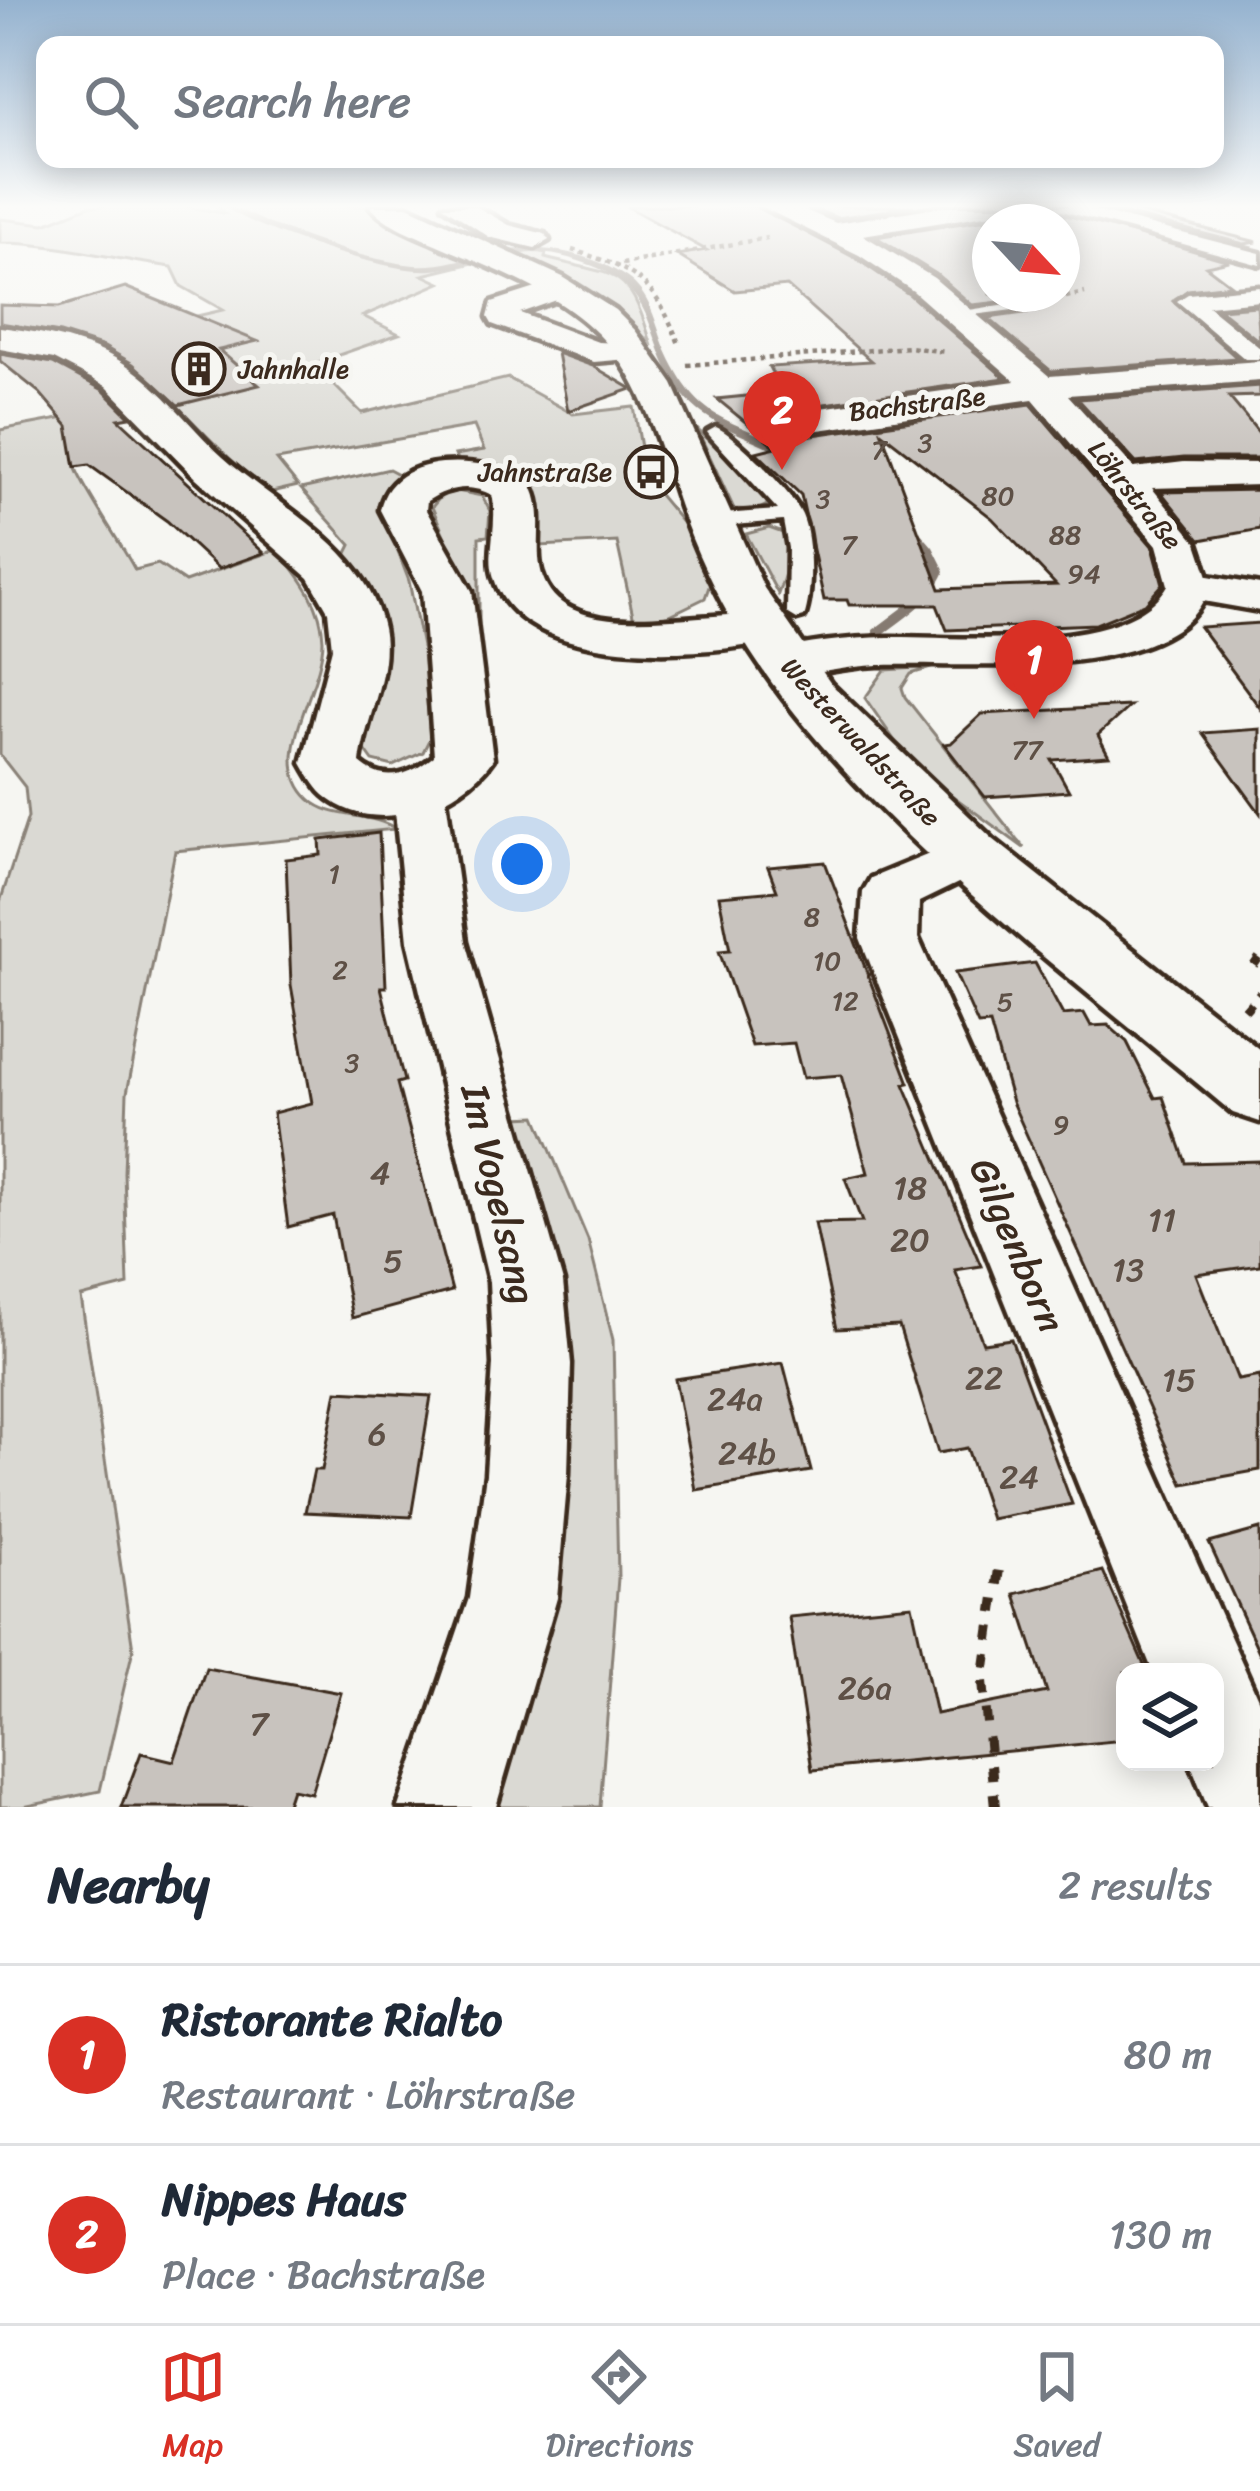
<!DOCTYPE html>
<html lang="en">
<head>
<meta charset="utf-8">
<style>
  body { margin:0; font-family:Sriracha,sans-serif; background:#f2f2f3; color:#1f2937 }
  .controls { position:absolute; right:36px; bottom:36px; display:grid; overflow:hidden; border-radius:24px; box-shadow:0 6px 30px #0003 }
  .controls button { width:108px; height:108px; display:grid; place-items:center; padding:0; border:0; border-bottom:3px solid #e0e1e3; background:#fff; color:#1f2937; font:60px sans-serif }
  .compass { position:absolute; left:972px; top:204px; width:108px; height:108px; border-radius:50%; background:#fff; box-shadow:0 6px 30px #0003; rotate:116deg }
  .you { position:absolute; left:522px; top:864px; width:42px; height:42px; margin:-30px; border:9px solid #fff; border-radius:50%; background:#1a73e8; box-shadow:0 0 0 18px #1a73e833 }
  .badge { display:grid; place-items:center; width:78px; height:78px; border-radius:50%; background:#d93025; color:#fff; font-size:39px; font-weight:700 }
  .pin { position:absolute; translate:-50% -99px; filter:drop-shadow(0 3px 6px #0008) }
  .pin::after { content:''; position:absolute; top:63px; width:42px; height:36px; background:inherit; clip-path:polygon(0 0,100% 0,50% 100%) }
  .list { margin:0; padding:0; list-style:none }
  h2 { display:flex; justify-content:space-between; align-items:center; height:156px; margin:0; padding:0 48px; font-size:51px }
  h2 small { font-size:39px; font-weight:400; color:#747a83 }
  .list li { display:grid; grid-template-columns:78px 1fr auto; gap:36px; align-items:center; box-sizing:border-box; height:180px; padding:0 48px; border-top:3px solid #e0e1e3 }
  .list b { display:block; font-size:45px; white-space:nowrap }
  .list p { margin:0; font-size:39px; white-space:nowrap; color:#747a83 }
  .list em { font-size:39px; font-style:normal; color:#747a83 }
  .icon { flex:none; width:66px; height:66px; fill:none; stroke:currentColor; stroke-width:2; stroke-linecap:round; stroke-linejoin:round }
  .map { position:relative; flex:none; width:1260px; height:1807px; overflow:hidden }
  .search { position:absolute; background:#fff; box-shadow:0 6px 30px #0003; left:36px; right:36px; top:36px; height:132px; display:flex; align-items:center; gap:30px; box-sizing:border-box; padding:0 42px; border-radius:24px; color:#747a83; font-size:45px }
  .sheet { height:516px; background:#fff }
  nav { display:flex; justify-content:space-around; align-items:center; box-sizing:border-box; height:168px; border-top:3px solid #e0e1e3; background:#fff; font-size:33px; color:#747a83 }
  nav a { display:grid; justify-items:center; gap:6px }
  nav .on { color:#d93025 }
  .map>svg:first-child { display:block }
  .green { fill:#dad9d3; stroke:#8a8278; stroke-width:3 }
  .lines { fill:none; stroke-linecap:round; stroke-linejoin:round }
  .stream { fill:#857a71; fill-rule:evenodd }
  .building { fill:#c8c3be; stroke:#3b2a1e; stroke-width:3; fill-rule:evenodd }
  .service-casing { stroke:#3b2a1e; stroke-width:9 }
  .pedestrian-casing { stroke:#3b2a1e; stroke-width:9 }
  .minor-casing { stroke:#3b2a1e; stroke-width:9 }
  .tertiary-casing { stroke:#3b2a1e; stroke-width:9 }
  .secondary-casing { stroke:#3b2a1e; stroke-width:9 }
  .path-far2 { stroke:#3b2a1e; stroke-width:4.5; stroke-dasharray:4.5 4.5; stroke-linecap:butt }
  .path-far1 { stroke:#3b2a1e; stroke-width:9; stroke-dasharray:10 10; stroke-linecap:butt }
  .path { stroke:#3b2a1e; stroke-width:10; stroke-dasharray:14 14; stroke-linecap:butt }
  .service { fill:#f6f6f2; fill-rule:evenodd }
  .pedestrian { fill:#f6f6f2; fill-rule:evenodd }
  .minor { fill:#f6f6f2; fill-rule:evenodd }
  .tertiary { fill:#f6f6f2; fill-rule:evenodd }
  .secondary { fill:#f6f6f2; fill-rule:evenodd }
  .labels { text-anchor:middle; stroke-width:10; stroke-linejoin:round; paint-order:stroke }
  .far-poi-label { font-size:27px; fill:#3b2a1e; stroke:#f6f6f2; text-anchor:start }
  .far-street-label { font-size:27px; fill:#3b2a1e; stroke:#f6f6f2 }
  .number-label { font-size:27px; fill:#5e5046 }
  .near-number-label { font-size:33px; fill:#5e5046 }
  .near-street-label { font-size:39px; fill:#3b2a1e; stroke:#f6f6f2 }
</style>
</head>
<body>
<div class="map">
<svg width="1260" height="1807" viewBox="0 0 1260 1807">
  <rect width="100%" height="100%" fill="#f6f6f2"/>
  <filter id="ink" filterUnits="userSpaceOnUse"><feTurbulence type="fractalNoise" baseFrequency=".00833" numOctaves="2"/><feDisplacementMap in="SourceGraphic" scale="24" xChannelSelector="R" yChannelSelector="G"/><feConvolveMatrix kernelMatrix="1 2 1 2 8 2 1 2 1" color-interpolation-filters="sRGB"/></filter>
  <g filter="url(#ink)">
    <g class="green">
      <path d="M89 206H182L224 213 218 206H364L419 238 477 262 423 275 440 283 363 316 399 334 313 364 362 413 508 378 573 414 634 407 643 459 655 490 685 526 711 581 705 598 668 616 634 620 617 542 540 546C541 470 536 467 458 462L455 455 484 450 474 426 277 460 298 486 272 492C204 448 160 366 84 342L223 310 181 286 172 267C115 260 58 243 0 243V219L45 224Z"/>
      <path d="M535 250 546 253 545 258C616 277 628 264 651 343L587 289 511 255Z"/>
      <path d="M81 415C78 430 73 448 74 462 76 478 124 548 135 570L158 564 185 582 278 549C299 576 322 603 323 640 323 690 266 758 309 799 332 821 370 811 396 829L175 851 127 1093 124 1173 128 1285 81 1297 133 1649 100 1791 23 1807H0V902L28 817 25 787 0 755V430Z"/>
      <polygon points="697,429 767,497 767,505 757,510 734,509"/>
      <path d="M389 469 402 476 387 486 379 502 409 581 423 652 430 738 423 752 393 766 373 761 363 747C364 731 372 716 377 701 392 648 384 598 345 557L351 545 301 489Z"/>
      <polygon points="457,491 482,496 490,511 488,536 479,537 479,646 461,575 432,507 442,495"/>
      <path d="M769 528 783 533C795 552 785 574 778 594L746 534Z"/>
      <polygon points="934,667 911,674 902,688 905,697 1024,848 913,767 865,698 885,670"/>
      <polygon points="536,1116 588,1240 613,1340 618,1578 600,1807 490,1807 557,1276 516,1117"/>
    </g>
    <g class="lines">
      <g class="stream">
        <path d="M223 206C239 207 257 219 273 225 318 242 366 260 414 265 438 267 463 259 486 254 533 243 585 249 626 277 651 294 655 322 665 348 672 364 681 381 693 395 719 426 764 431 795 454L787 456C753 438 709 427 684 396 645 346 661 293 593 266 522 238 499 263 432 270 389 274 258 231 223 206Z"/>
        <path d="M904 523H912L933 547 945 571C932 602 907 616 881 636H873V630L917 597 933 571 923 548 904 527Z"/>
      </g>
    </g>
    <g class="building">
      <path d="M626 206H756L857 259 910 295 1005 378 777 411 769 421 777 435 792 438 1031 404 1153 547 1163 584 1145 604 1096 624 947 630 937 605H849L847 600H824L801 495 756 452 776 447 717 399 776 393 767 381 776 380 769 367 871 361 787 286 735 291 677 255 706 250ZM882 433 992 518 1056 585 940 589Z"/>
      <polygon points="807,206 914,206 837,218"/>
      <path d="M1009 206H1040L1229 261 1206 266 1231 285 1188 290 1173 301 1237 358 1051 371 988 318 1038 311 1040 298 972 305 936 274 876 237 993 218ZM990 222H1062V294H990Z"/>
      <polygon points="1095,206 1115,206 1257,242 1244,244"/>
      <polygon points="125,287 257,341 219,350 259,385 178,405 133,364 104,347 60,333 0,323 0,305 59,307"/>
      <polygon points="1257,306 1260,342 1219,309"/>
      <polygon points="557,353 593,366 632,389 568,411"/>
      <polygon points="0,354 53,363 103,390 130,417 119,419 264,553 219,569 167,521 89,465 75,467 68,426 40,393 0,361"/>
      <polygon points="1260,386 1260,396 1229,397 1260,434 1260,458 1184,458 1136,463 1078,399"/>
      <polygon points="1260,490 1260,529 1200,540 1161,492"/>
      <polygon points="1260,623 1260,708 1200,627"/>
      <polygon points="1130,706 1098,735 1109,756 1052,760 1069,791 985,797 944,744 951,743 982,714"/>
      <polygon points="1260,729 1260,813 1202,733"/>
      <polygon points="379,833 386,987 381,987 404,1081 397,1083 452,1291 352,1318 333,1215 288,1227 273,1113 312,1103 291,985 286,859 321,855 320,840"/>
      <polygon points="825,862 909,1083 904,1084 981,1266 955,1270 983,1343 1011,1339 1072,1504 991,1519 967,1448 938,1453 899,1326 837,1329 815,1223 862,1222 845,1178 868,1173 841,1075 803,1078 794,1043 752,1046 719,951 730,950 719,896 777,891 768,867"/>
      <polygon points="1035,963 1063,1015 1084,1013 1091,1026 1108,1025 1127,1042 1155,1098 1163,1097 1186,1163 1260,1161 1260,1265 1196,1274 1238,1380 1260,1376 1260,1470 1183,1484 1012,1102 990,1024 978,1025 955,973"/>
      <polygon points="783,1363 811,1471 696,1490 675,1379"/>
      <polygon points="337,1391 431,1396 411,1517 305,1512 314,1470 322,1470"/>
      <polygon points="1260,1529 1260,1654 1209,1543"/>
      <polygon points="1103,1571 1147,1672 1125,1672 1125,1740 812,1770 789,1617 912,1605 936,1714 1047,1692 1015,1594"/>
      <polygon points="206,1668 341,1693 311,1793 292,1789 286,1807 121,1807 141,1753 174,1761"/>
    </g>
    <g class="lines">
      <g class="service-casing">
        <g id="service">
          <polygon points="1032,300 1037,301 1037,307 957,317 950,313"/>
          <path d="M716 427C737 436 793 494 802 515 812 537 813 593 804 617L797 619 787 613 788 548 783 521 709 527 700 521 709 515 778 510 710 436 707 432Z"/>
        </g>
      </g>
      <g class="pedestrian-casing">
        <g id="pedestrian">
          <polygon points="1044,206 1077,206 1260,253 1260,265"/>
          <polygon points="1260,287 1260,301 1208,306 1260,348 1260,359 1245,359 1177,301 1188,294"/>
        </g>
      </g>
      <g class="minor-casing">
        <g id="minor">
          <polygon points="443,206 475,206 509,225 545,234 549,240 535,248 489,237"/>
          <path d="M760 206H795L836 223 943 206H1005L992 214 863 235 934 278 1049 376 1260 361V381L1068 395 1134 468 1184 462 1260 463V485L1152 488 1197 543 1208 576 1260 585V611L1203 601C1159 683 960 662 878 665 843 666 802 680 768 672L761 662 768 652C806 643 848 638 888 637 960 636 1128 655 1168 585L1157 545 1033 399 791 434 778 431 773 423 778 415 791 412 1015 381 913 291 859 255Z"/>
          <polygon points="561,280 576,289 571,295 520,313 598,342 641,344 646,351 641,358 594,362 492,324 488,317 492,302"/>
          <polygon points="419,775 437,779 445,791 466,941 563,1282 571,1364 568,1474 557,1598 496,1807 398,1807 469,1598 486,1474 493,1364 489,1282 408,941 393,791 401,779"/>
          <polygon points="968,838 987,843 995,856 987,869 919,902 918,938 1260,1703 1260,1807 1208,1807 1190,1762 1215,1762 1215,1672 1153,1672 860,938 863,892 871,878"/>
        </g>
      </g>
      <g class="tertiary-casing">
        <path id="tertiary" d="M0 327C39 332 80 339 115 358 158 382 187 424 223 457 277 506 368 548 383 628 392 672 365 719 360 763 385 785 411 775 434 756L422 591 380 510C391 448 487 457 528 479 551 513 528 553 547 586 582 649 724 603 780 617L788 628 780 639C707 657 522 671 494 578 486 552 499 523 492 495 470 483 448 487 427 501L426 510 472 591 493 759C461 807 373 839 324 795 314 786 308 773 302 763L332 648 328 611 309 578 196 478 106 386 54 359 0 349Z"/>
      </g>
      <g class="secondary-casing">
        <path id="secondary" d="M370 206H408L563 277 615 310 635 330 673 384 764 588 831 684 993 839 1260 1050V1122L1233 1113C1075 980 862 824 750 651 724 610 702 566 685 521 664 463 650 396 610 347 567 295 500 272 440 246 418 236 385 225 370 206Z"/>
      </g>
      <g class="path-far2">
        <path d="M572 250C635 269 655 281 679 344"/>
        <polyline points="622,264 767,238"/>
        <polyline points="1057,299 1085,293"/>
        <polyline points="687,365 909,347 946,352"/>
      </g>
      <g class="path-far1">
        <polyline points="1253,959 1260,964"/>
        <polyline points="1245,1010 1260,993"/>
      </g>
      <polyline class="path" points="995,1807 983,1681 1000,1562"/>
      <use href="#service" class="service"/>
      <use href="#pedestrian" class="pedestrian"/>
      <use href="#minor" class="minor"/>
      <use href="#tertiary" class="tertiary"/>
      <use href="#secondary" class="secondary"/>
    </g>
  </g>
  <linearGradient id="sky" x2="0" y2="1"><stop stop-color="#94b2cf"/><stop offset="0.45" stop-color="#fbfbf9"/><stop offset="1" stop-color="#fbfbf9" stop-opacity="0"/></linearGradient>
  <rect width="1260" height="459" fill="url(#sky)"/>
  <defs>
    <g id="building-ring" transform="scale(2.7)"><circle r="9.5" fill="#f6f6f2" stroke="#3b2a1e" stroke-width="1.5"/><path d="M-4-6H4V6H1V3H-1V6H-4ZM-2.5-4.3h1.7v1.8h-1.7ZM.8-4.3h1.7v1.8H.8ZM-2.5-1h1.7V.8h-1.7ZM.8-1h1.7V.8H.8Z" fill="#3b2a1e"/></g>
    <g id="bus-ring" transform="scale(2.7)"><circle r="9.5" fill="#f6f6f2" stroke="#3b2a1e" stroke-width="1.5"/><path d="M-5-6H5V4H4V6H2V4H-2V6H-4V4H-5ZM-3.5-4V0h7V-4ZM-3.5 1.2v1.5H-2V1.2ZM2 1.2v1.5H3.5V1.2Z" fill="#3b2a1e"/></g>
  </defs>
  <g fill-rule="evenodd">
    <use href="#building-ring" x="199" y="369"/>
    <use href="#bus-ring" x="651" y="472"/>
  </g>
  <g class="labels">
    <g class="far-poi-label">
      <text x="238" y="378">Jahnhalle</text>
      <text x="612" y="481" text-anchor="end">Jahnstraße</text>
    </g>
    <g class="far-street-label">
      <text transform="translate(917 404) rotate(-7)" y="9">Bachstraße</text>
      <text transform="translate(1135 495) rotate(51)" y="9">Löhrstraße</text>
      <text transform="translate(861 742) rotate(47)" y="9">Westerwaldstraße</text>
    </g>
    <g class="number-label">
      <text x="925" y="452">3</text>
      <text x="879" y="459">7</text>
      <text x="998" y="505">80</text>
      <text x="823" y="508">3</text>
      <text x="1065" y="544">88</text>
      <text x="849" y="554">7</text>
      <text x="1084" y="583">94</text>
      <text x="1027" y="759">77</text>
      <text x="334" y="883">1</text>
      <text x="812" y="926">8</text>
      <text x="827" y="970">10</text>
      <text x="340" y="979">2</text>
      <text x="845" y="1010">12</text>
      <text x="1005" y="1011">5</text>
      <text x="352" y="1072">3</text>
      <text x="1061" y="1134">9</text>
    </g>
    <g class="near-number-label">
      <text x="380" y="1184">4</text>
      <text x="910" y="1199">18</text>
      <text x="1162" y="1231">11</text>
      <text x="910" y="1251">20</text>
      <text x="393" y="1272">5</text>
      <text x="1128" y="1281">13</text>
      <text x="984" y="1389">22</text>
      <text x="1179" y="1391">15</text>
      <text x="735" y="1410">24a</text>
      <text x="377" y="1445">6</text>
      <text x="747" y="1464">24b</text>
      <text x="1019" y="1488">24</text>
      <text x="865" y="1699">26a</text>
      <text x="259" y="1735">7</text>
    </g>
    <g class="near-street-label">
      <text transform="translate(500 1194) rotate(77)" y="14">Im Vogelsang</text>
      <text transform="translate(1018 1245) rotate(67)" y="14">Gilgenborn</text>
    </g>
  </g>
</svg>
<div class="controls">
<button><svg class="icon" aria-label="layers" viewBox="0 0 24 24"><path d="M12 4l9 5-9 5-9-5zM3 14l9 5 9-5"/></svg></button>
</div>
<svg class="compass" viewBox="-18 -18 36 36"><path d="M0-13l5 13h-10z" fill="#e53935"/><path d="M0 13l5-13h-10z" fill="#747a83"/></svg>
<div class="you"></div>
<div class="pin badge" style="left:1034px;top:719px">1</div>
<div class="pin badge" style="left:782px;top:470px">2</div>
<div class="search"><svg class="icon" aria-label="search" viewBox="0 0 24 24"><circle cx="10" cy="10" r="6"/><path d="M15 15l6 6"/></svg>Search here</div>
</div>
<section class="sheet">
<h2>Nearby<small>2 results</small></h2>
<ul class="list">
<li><span class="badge">1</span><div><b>Ristorante Rialto</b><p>Restaurant · Löhrstraße</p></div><em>80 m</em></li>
<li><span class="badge">2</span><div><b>Nippes Haus</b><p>Place · Bachstraße</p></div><em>130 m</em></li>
</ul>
</section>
<nav>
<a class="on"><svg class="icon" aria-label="map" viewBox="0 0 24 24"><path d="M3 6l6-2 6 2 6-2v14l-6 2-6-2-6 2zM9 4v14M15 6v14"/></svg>Map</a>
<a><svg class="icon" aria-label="directions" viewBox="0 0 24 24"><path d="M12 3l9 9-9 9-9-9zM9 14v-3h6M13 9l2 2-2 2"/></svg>Directions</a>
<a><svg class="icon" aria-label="saved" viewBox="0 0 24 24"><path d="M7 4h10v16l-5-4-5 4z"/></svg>Saved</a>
</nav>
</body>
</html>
